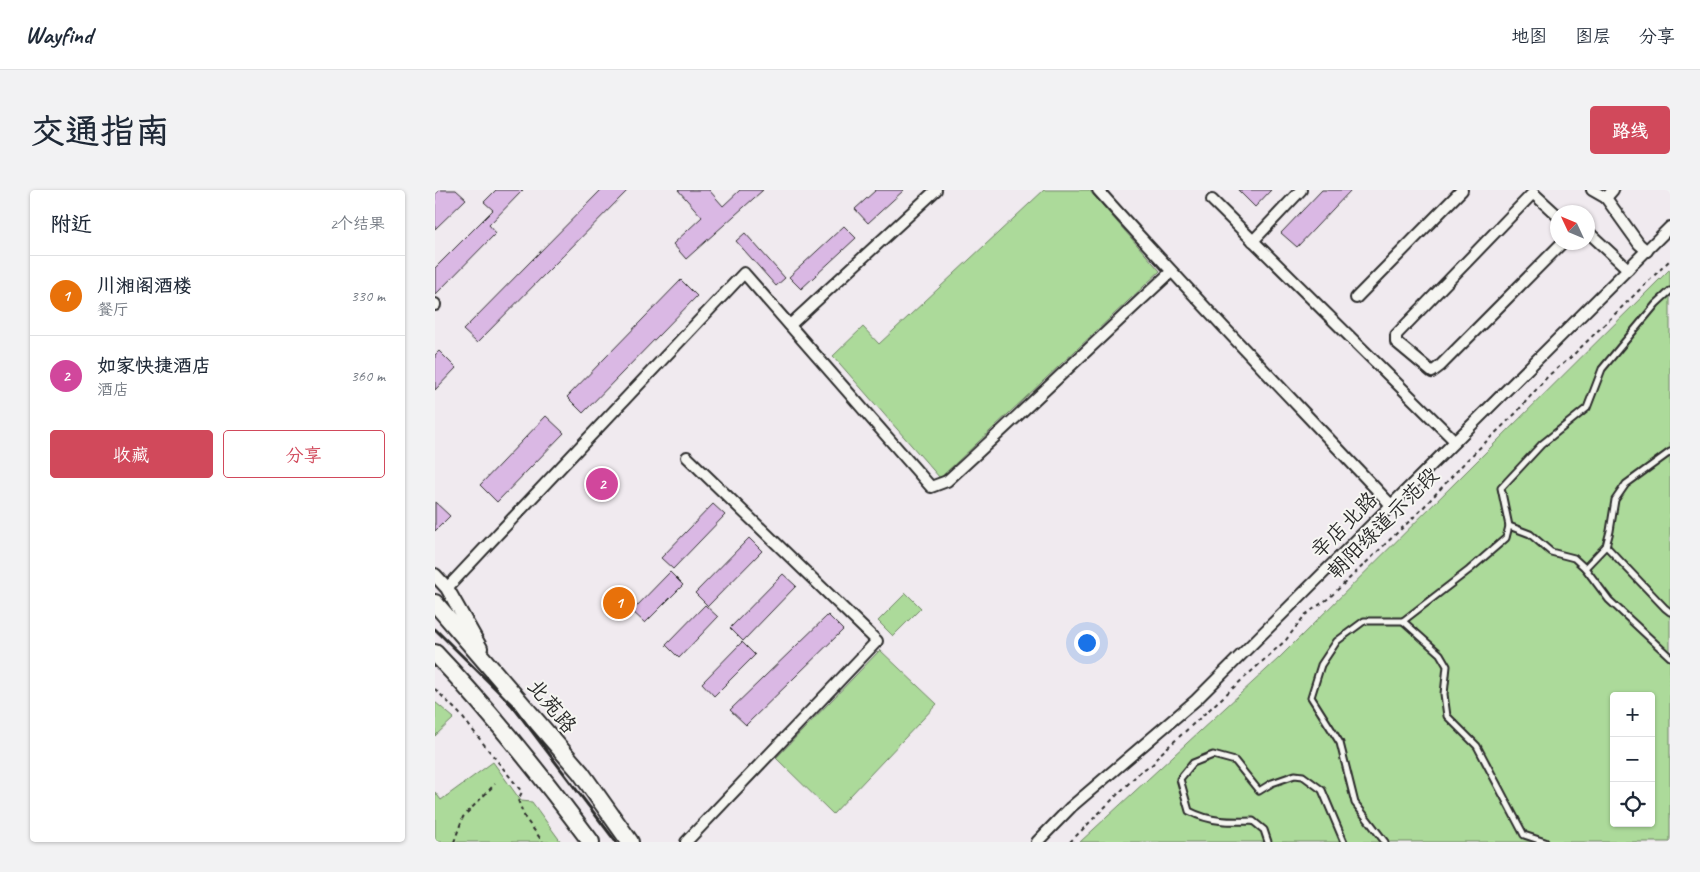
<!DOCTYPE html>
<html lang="zh">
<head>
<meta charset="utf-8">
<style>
  body { margin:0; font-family:Caveat,"LXGW WenKai TC",sans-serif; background:#f2f2f3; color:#1f2937 }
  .controls { position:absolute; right:15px; bottom:15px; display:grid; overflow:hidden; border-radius:5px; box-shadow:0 1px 4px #0004 }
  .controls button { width:45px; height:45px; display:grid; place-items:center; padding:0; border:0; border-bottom:1px solid #e0e1e3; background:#fff; color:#1f2937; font:25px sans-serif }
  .compass { position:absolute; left:1115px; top:15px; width:45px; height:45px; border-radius:50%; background:#fff; box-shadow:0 1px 4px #0004; rotate:314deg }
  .you { position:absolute; left:651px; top:452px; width:18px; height:18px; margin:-12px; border:4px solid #fff; border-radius:50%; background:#1a73e8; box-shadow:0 0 0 8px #1a73e833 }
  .badge { display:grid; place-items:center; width:32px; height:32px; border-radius:50%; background:#d1495b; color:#fff; font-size:16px; font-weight:700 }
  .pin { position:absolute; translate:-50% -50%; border:2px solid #fff; box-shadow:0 1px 5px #0006 }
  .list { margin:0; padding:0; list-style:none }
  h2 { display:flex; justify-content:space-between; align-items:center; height:65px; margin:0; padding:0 20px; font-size:21px }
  h2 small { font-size:16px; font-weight:400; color:#747a83 }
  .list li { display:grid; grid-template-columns:32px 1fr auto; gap:15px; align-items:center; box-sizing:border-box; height:80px; padding:0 20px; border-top:1px solid #e0e1e3 }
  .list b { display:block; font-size:19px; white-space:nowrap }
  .list p { margin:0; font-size:16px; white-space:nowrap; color:#747a83 }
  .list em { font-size:16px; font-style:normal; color:#747a83 }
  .actions { display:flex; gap:10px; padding:15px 20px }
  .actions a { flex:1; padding:11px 0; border:1px solid #d1495b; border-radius:5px; text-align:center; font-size:18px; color:#d1495b }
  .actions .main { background:#d1495b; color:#fff }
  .icon { flex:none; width:28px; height:28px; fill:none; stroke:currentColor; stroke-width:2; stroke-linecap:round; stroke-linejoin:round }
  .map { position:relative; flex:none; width:1235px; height:652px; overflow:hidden; border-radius:5px }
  header { display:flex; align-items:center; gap:30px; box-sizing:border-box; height:70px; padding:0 25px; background:#fff; border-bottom:1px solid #e0e1e3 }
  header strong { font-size:24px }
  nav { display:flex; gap:28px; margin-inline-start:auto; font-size:18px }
  .intro { display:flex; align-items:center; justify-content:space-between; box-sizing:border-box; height:120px; padding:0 30px }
  h1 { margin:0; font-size:35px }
  .button { padding:12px 22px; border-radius:5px; background:#d1495b; color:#fff; font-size:18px; font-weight:700 }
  main { display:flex; gap:30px; padding:0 30px }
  aside { flex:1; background:#fff; border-radius:5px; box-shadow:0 1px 4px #0004 }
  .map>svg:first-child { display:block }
  .green { fill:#acda9a; stroke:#6c8262; fill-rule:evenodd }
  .building { fill:#dab8e4; stroke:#2b2b2b }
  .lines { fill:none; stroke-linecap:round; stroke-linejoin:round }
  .service-casing { stroke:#2b2b2b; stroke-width:9 }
  .minor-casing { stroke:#2b2b2b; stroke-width:14 }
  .tertiary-casing { stroke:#2b2b2b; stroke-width:16 }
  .primary-casing { stroke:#2b2b2b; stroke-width:20 }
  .path { stroke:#2b2b2b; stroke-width:2; stroke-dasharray:4 4; stroke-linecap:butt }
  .service { stroke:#f6f6f2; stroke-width:5 }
  .minor { stroke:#f6f6f2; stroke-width:10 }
  .tertiary { stroke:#f6f6f2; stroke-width:12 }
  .primary { stroke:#f6f6f2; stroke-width:16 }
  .rail { stroke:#2b2b2b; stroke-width:3 }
  .labels { text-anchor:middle; stroke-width:4; stroke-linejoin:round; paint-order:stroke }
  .street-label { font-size:21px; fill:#2b2b2b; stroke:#f6f6f2 }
</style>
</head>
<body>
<header>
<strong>Wayfind</strong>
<nav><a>地图</a><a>图层</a><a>分享</a></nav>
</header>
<div class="intro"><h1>交通指南</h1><a class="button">路线</a></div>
<main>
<aside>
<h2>附近<small>2个结果</small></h2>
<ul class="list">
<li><span class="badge" style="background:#e8710a">1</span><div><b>川湘阁酒楼</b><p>餐厅</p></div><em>330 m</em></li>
<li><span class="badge" style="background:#d1479c">2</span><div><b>如家快捷酒店</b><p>酒店</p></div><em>360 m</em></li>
</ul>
<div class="actions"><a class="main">收藏</a><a>分享</a></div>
</aside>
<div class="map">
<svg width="1235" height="652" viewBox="0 0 1235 652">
  <rect width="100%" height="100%" fill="#f0eaef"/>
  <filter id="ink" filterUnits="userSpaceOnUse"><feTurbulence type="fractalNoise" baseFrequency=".02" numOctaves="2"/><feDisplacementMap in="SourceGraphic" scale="10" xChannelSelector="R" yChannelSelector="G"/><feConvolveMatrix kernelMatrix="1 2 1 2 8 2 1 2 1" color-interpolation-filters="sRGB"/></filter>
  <g filter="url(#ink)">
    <g class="green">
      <polygon points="609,0 654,0 725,81 505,288 398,166 428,137 444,154"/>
      <path d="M1235 79V652H645L844 468ZM1179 506H1216V633H1179Z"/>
      <polygon points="471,403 486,418 458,446 443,431"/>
      <polygon points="445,460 502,514 398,624 341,568"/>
      <polygon points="0,512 19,528 0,546"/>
      <polygon points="58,572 86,611 97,612 126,652 0,652 0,602 6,610"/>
    </g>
    <g class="building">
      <polygon points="5,0 21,0 31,9 0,39 0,4"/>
      <polygon points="61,0 88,0 54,35 61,43 0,105 0,78 58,20 49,12"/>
      <polygon points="166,0 193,0 42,153 28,140"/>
      <polygon points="243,0 274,0 288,16 305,0 328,0 251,69 238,54 267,27"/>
      <polygon points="441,0 469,0 433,33 420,19"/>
      <polygon points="803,0 836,0 820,17"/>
      <polygon points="887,0 916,0 862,57 846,43"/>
      <polygon points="409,36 421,48 366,99 354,87"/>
      <polygon points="310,43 350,88 341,96 301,51"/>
      <polygon points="246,90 262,106 148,223 132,207"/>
      <polygon points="4,161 21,178 0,200 0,165"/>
      <polygon points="111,226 129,243 62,312 45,295"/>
      <polygon points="0,312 15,326 0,341"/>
      <polygon points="278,314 290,325 238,379 226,368"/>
      <polygon points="314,348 327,361 273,416 260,403"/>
      <polygon points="235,382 248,395 210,433 197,421"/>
      <polygon points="348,384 361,396 308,451 295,438"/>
      <polygon points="270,415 283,427 244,468 231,455"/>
      <polygon points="393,425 408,440 311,535 295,520"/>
      <polygon points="307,452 320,465 279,506 267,493"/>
    </g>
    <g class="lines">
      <g class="service-casing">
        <g id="service">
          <polyline points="1074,336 1095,344 1116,362 1139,368 1150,378 1174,410 1235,467"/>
          <polyline points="1171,356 1230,418 1235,422"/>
          <polyline points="1150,378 1171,356 1175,341 1180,310 1191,294 1235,262"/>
          <polyline points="968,431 1034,380 1071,348 1074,336 1066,298 1107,254 1152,218 1167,179 1221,114 1235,101"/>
          <path d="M833 652 829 640 818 631C795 632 775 632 754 621L745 589 758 573 778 565 800 571 824 601 837 593 860 585 868 586 887 600 909 652"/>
          <polyline points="950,652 920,613 905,553 876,507 886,475 902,451 929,431 968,431 1005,464 1012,476 1009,504 1012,526 1042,556 1089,645 1110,652"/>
        </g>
      </g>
      <g class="minor-casing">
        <g id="minor">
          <path d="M663 0C758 107 858 210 956 315"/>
          <polyline points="1157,0 1171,8 1204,54 1212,61"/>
          <polyline points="1171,8 1178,0"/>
          <polyline points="777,10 1020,251"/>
          <polyline points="1122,25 1098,3 961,145 961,152 997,182 1005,176 1128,52"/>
          <polyline points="1152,41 1193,79"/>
          <polyline points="818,51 866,0"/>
          <polyline points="921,108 1027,0"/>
          <polyline points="0,114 0,115"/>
          <polyline points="355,135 501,0"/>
          <path d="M12 398 309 83 496 297 512 291C588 222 661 151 736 82"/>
          <polyline points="251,652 442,451 252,267"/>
          <polyline points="602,652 636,617 761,510 1235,37"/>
        </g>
      </g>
      <g class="tertiary-casing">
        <polyline id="tertiary" points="0,385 12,398 46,458"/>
      </g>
      <g class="primary-casing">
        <g id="primary">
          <polyline points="0,413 146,583 195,652"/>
          <path d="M0 463C57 523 107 586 156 652"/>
        </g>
      </g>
      <g class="path">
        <polyline points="0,499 24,523 87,602 83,610 90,628 108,652"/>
        <polyline points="19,652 28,627 60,594"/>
        <polyline points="635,652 706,581 718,574 723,566 851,450 870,425 894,408 986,320 1031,271 1080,224 1114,185 1134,169 1235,70"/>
      </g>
      <use href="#service" class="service"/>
      <use href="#minor" class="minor"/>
      <use href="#tertiary" class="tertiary"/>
      <use href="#primary" class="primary"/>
      <polyline class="rail" points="0,439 77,515 181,652"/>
    </g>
  </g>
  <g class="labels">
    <g class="street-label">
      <text transform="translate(948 333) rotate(-45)" y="7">朝阳绿道示范段</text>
      <text transform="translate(909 335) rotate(-45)" y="7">辛店北路</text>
      <text transform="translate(117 516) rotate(50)" y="7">北苑路</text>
    </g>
  </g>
</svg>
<div class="controls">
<button>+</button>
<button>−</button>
<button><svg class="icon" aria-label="locate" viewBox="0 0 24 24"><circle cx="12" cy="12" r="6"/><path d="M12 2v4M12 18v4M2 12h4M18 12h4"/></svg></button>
</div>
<svg class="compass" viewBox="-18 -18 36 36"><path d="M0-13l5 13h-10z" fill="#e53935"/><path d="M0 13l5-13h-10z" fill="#747a83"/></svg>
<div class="you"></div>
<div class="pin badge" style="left:184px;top:413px;background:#e8710a">1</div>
<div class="pin badge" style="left:167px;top:294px;background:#d1479c">2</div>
</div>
</main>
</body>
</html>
